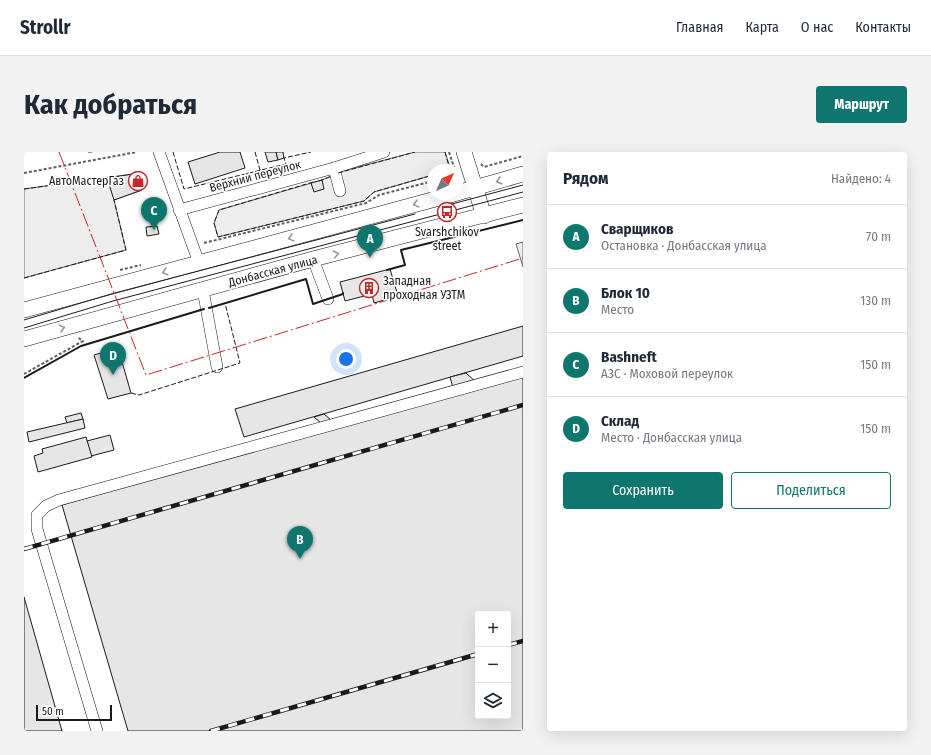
<!DOCTYPE html>
<html lang="ru">
<head>
<meta charset="utf-8">
<style>
  body { margin:0; font-family:"Fira Sans Condensed",sans-serif; background:#f2f2f3; color:#1f2937 }
  .controls { position:absolute; right:12px; bottom:12px; display:grid; overflow:hidden; border-radius:4px; box-shadow:0 4px 16px #0002 }
  .controls button { width:36px; height:36px; display:grid; place-items:center; padding:0; border:0; border-bottom:1px solid #e0e1e3; background:#fff; color:#1f2937; font:20px sans-serif }
  .compass { position:absolute; left:403px; top:12px; width:36px; height:36px; border-radius:50%; background:#fff; box-shadow:0 4px 16px #0002; rotate:45deg }
  .scale { position:absolute; left:12px; bottom:10px; width:76px; box-sizing:border-box; padding-left:4px; border:2px solid #1a1a1a; border-top:0; font-size:11px; line-height:14px; white-space:nowrap; color:#1a1a1a; -webkit-text-stroke:3px #fff; paint-order:stroke }
  .you { position:absolute; left:322px; top:207px; width:14px; height:14px; margin:-10px; border:3px solid #fff; border-radius:50%; background:#1a73e8; box-shadow:0 0 0 6px #1a73e833 }
  .badge { display:grid; place-items:center; width:26px; height:26px; border-radius:50%; background:#0f766e; color:#fff; font-size:13px; font-weight:700 }
  .pin { position:absolute; translate:-50% -33px; filter:drop-shadow(0 1px 2px #0008) }
  .pin::after { content:''; position:absolute; top:21px; width:14px; height:12px; background:inherit; clip-path:polygon(0 0,100% 0,50% 100%) }
  .list { margin:0; padding:0; list-style:none }
  h2 { display:flex; justify-content:space-between; align-items:center; height:52px; margin:0; padding:0 16px; font-size:17px }
  h2 small { font-size:13px; font-weight:400; color:#747a83 }
  .list li { display:grid; grid-template-columns:26px 1fr auto; gap:12px; align-items:center; box-sizing:border-box; height:64px; padding:0 16px; border-top:1px solid #e0e1e3 }
  .list b { display:block; font-size:15px; white-space:nowrap }
  .list p { margin:0; font-size:13px; white-space:nowrap; color:#747a83 }
  .list em { font-size:13px; font-style:normal; color:#747a83 }
  .actions { display:flex; gap:8px; padding:12px 16px }
  .actions a { flex:1; padding:9px 0; border:1px solid #0f766e; border-radius:4px; text-align:center; font-size:14px; color:#0f766e }
  .actions .main { background:#0f766e; color:#fff }
  .icon { flex:none; width:22px; height:22px; fill:none; stroke:currentColor; stroke-width:2; stroke-linecap:round; stroke-linejoin:round }
  .map { position:relative; flex:none; width:499px; height:579px; overflow:hidden; border-radius:4px }
  header { display:flex; align-items:center; gap:24px; box-sizing:border-box; height:56px; padding:0 20px; background:#fff; border-bottom:1px solid #e0e1e3 }
  header strong { font-size:19px }
  nav { display:flex; gap:22px; margin-inline-start:auto; font-size:14px }
  .intro { display:flex; align-items:center; justify-content:space-between; box-sizing:border-box; height:96px; padding:0 24px }
  h1 { margin:0; font-size:28px }
  .button { padding:10px 18px; border-radius:4px; background:#0f766e; color:#fff; font-size:14px; font-weight:700 }
  main { display:flex; gap:24px; padding:0 24px }
  aside { flex:1; background:#fff; border-radius:4px; box-shadow:0 4px 16px #0002 }
  .map>svg:first-child { display:block }
  .built { fill:#ededed; stroke:#6a6a6a }
  .building { fill:#e6e6e6; stroke:#1a1a1a; fill-rule:evenodd }
  .lines { fill:none; stroke-linecap:round; stroke-linejoin:round }
  .minor-casing { stroke:#1a1a1a; stroke-width:12 }
  .major-casing { stroke:#1a1a1a; stroke-width:16 }
  .path { stroke:#5f5f5f; stroke-width:2; stroke-dasharray:3 2; stroke-linecap:butt }
  .minor { stroke:#fff; stroke-width:11 }
  .major { stroke:#fff; stroke-width:15 }
  .tram { stroke:#1a1a1a; stroke-width:1 }
  .rail-casing { stroke:#1a1a1a; stroke-width:4.5 }
  .rail { stroke:#fff; stroke-width:3; stroke-dasharray:9; stroke-linecap:butt }
  .fence { stroke:#1a1a1a; stroke-width:1; stroke-dasharray:5 2; stroke-linecap:butt }
  .wall { stroke:#1a1a1a; stroke-width:2 }
  .power { stroke:#c62828; stroke-width:1; stroke-dasharray:14 3 2 3; stroke-linecap:butt }
  .oneway { stroke:#989898 }
  .labels { text-anchor:middle; stroke-width:3; stroke-linejoin:round; paint-order:stroke }
  .street-label { font-size:12px; fill:#1a1a1a; stroke:#fff }
  .poi-label { font-size:12px; fill:#1a1a1a; stroke:#fff; text-anchor:end }
</style>
</head>
<body>
<header>
<strong>Strollr</strong>
<nav><a>Главная</a><a>Карта</a><a>О нас</a><a>Контакты</a></nav>
</header>
<div class="intro"><h1>Как добраться</h1><a class="button">Маршрут</a></div>
<main>
<div class="map">
<svg width="499" height="579" viewBox="0 0 499 579">
  <rect width="100%" height="100%" fill="#fff"/>
  <g class="built">
    <polygon points="391,0 421,0 427,18 409,18 409,23 350,40 340,49 194,85 190,71 195,58 298,28 319,19"/>
    <polygon points="116,21 118,38 90,48 102,98 0,126 0,37"/>
    <polygon points="499,90 499,115 492,92"/>
  </g>
  <g class="building">
    <polygon points="196,0 216,0 221,16 171,32 164,10"/>
    <polygon points="241,0 252,0 254,8 244,10"/>
    <polygon points="252,0 259,0 260,6 254,8"/>
    <polygon points="116,21 118,38 90,48 83,26"/>
    <polygon points="298,28 300,37 290,40 287,31"/>
    <polygon points="133,74 135,82 123,84 122,75"/>
    <polygon points="366,117 374,144 350,151 348,142 321,149 316,130"/>
    <polygon points="499,174 499,204 220,285 211,257"/>
    <polygon points="94,196 107,241 84,247 70,203"/>
    <path d="M499 219V579H104L38 353ZM454 462H484V564H454Z"/>
    <polygon points="442,221 454,232 429,236 426,225"/>
    <polygon points="57,261 59,267 43,271 41,265"/>
    <polygon points="300,262 313,273 303,276 290,265"/>
    <polygon points="59,267 61,276 5,290 3,280"/>
    <polygon points="86,283 90,298 67,304 63,289"/>
    <polygon points="62,285 68,305 14,320 10,304 19,301 18,297"/>
    <polygon points="0,445 38,579 0,579"/>
  </g>
  <g class="lines">
    <g class="minor-casing">
      <g id="minor">
        <polyline points="135,0 175,111"/>
        <polyline points="310,16 316,39"/>
        <polyline points="155,58 310,16 360,0"/>
        <polyline points="289,107 304,147"/>
        <polyline points="179,138 193,215"/>
        <polyline points="73,579 13,377 13,363 22,354 35,348 499,220"/>
      </g>
    </g>
    <g class="major-casing">
      <g id="major">
        <polyline points="440,0 460,64"/>
        <polyline points="433,41 499,22"/>
        <polyline points="0,158 430,42"/>
        <polyline points="0,187 289,107 499,53"/>
      </g>
    </g>
    <g class="path">
      <polyline points="425,0 431,18"/>
      <polyline points="457,12 460,15 499,4"/>
      <polyline points="0,21 113,0"/>
      <polyline points="180,91 342,51 355,43 409,29"/>
      <polyline points="96,118 117,113"/>
      <polyline points="0,222 59,189 53,185"/>
    </g>
    <use href="#minor" class="minor"/>
    <use href="#major" class="major"/>
    <g class="tram">
      <polyline points="428,52 499,33"/>
      <polyline points="0,168 87,142 391,62"/>
      <polyline points="0,176 89,149 499,40"/>
    </g>
    <g class="rail-casing">
      <g id="rail">
        <polyline points="0,397 499,253"/>
        <polyline points="484,493 499,489"/>
        <polyline points="187,579 454,502"/>
      </g>
    </g>
    <use href="#rail" class="rail"/>
    <g class="fence">
      <polyline points="64,0 68,0"/>
      <polyline points="149,0 160,37 262,12 260,6 287,0"/>
      <polyline points="231,0 236,18"/>
      <polyline points="421,0 426,18"/>
      <polyline points="314,21 391,0"/>
      <polyline points="295,29 308,24"/>
      <polyline points="289,30 195,58 190,71 194,85 340,49 350,40 409,23"/>
      <polyline points="0,37 85,25"/>
      <polyline points="0,126 102,98 90,48 91,47"/>
      <polyline points="107,241 115,243 216,211 201,151"/>
    </g>
    <g class="wall">
      <polyline points="363,118 381,113 377,98 499,68"/>
      <polyline points="185,156 282,127 289,152 319,142 319,141"/>
      <polyline points="0,226 57,194 180,157"/>
    </g>
    <polyline class="power" points="35,0 122,223 499,106"/>
  </g>
  <defs><path id="oneway-chevron" d="M-2-3.5L2.5 0L-2 3.5" fill="none" stroke-width="1.6" stroke-linecap="round" stroke-linejoin="round"/></defs>
  <g class="oneway">
    <use href="#oneway-chevron" transform="translate(475 29) rotate(164)"/>
    <use href="#oneway-chevron" transform="translate(392 52) rotate(165)"/>
    <use href="#oneway-chevron" transform="translate(267 86) rotate(165)"/>
    <use href="#oneway-chevron" transform="translate(312 102) rotate(-13)"/>
    <use href="#oneway-chevron" transform="translate(141 120) rotate(165)"/>
    <use href="#oneway-chevron" transform="translate(38 176) rotate(-15)"/>
  </g>
  <defs>
    <g id="shop-ring" transform="scale(1)"><circle r="9.5" fill="#fff" stroke="#c62828" stroke-width="1.5"/><path d="M-5-2.5h2.3a2.7 3.5 0 0 1 5.4 0H5L5.5 6h-11ZM-1.5-2.5h3a1.5 2.3 0 0 0-3 0Z" fill="#c62828"/></g>
    <g id="bus-ring" transform="scale(1)"><circle r="9.5" fill="#fff" stroke="#c62828" stroke-width="1.5"/><path d="M-5-6H5V4H4V6H2V4H-2V6H-4V4H-5ZM-3.5-4V0h7V-4ZM-3.5 1.2v1.5H-2V1.2ZM2 1.2v1.5H3.5V1.2Z" fill="#c62828"/></g>
    <g id="building-ring" transform="scale(1)"><circle r="9.5" fill="#fff" stroke="#c62828" stroke-width="1.5"/><path d="M-4-6H4V6H1V3H-1V6H-4ZM-2.5-4.3h1.7v1.8h-1.7ZM.8-4.3h1.7v1.8H.8ZM-2.5-1h1.7V.8h-1.7ZM.8-1h1.7V.8H.8Z" fill="#c62828"/></g>
  </defs>
  <g fill-rule="evenodd">
    <use href="#shop-ring" x="114" y="29"/>
    <use href="#bus-ring" x="423" y="60"/>
    <use href="#building-ring" x="345" y="136"/>
  </g>
  <g class="labels">
    <g class="street-label">
      <text transform="translate(231 24) rotate(-15)" y="4">Верхний переулок</text>
      <text transform="translate(249 119) rotate(-15)" y="4">Донбасская улица</text>
    </g>
    <g class="poi-label">
      <text x="100" y="33">АвтоМастерГаз</text>
      <text x="423" y="84" text-anchor="middle">Svarshchikov<tspan x="423" dy="14">street</tspan></text>
      <text x="359" y="133" text-anchor="start">Западная<tspan x="359" dy="14">проходная УЗТМ</tspan></text>
    </g>
  </g>
</svg>
<div class="controls">
<button>+</button>
<button>−</button>
<button><svg class="icon" aria-label="layers" viewBox="0 0 24 24"><path d="M12 4l9 5-9 5-9-5zM3 14l9 5 9-5"/></svg></button>
</div>
<svg class="compass" viewBox="-18 -18 36 36"><path d="M0-13l5 13h-10z" fill="#e53935"/><path d="M0 13l5-13h-10z" fill="#747a83"/></svg>
<div class="scale">50 m</div>
<div class="you"></div>
<div class="pin badge" style="left:346px;top:106px">A</div>
<div class="pin badge" style="left:276px;top:407px">B</div>
<div class="pin badge" style="left:130px;top:78px">C</div>
<div class="pin badge" style="left:89px;top:223px">D</div>
</div>
<aside>
<h2>Рядом<small>Найдено: 4</small></h2>
<ul class="list">
<li><span class="badge">A</span><div><b>Сварщиков</b><p>Остановка · Донбасская улица</p></div><em>70 m</em></li>
<li><span class="badge">B</span><div><b>Блок 10</b><p>Место</p></div><em>130 m</em></li>
<li><span class="badge">C</span><div><b>Bashneft</b><p>АЗС · Моховой переулок</p></div><em>150 m</em></li>
<li><span class="badge">D</span><div><b>Склад</b><p>Место · Донбасская улица</p></div><em>150 m</em></li>
</ul>
<div class="actions"><a class="main">Сохранить</a><a>Поделиться</a></div>
</aside>
</main>
</body>
</html>
